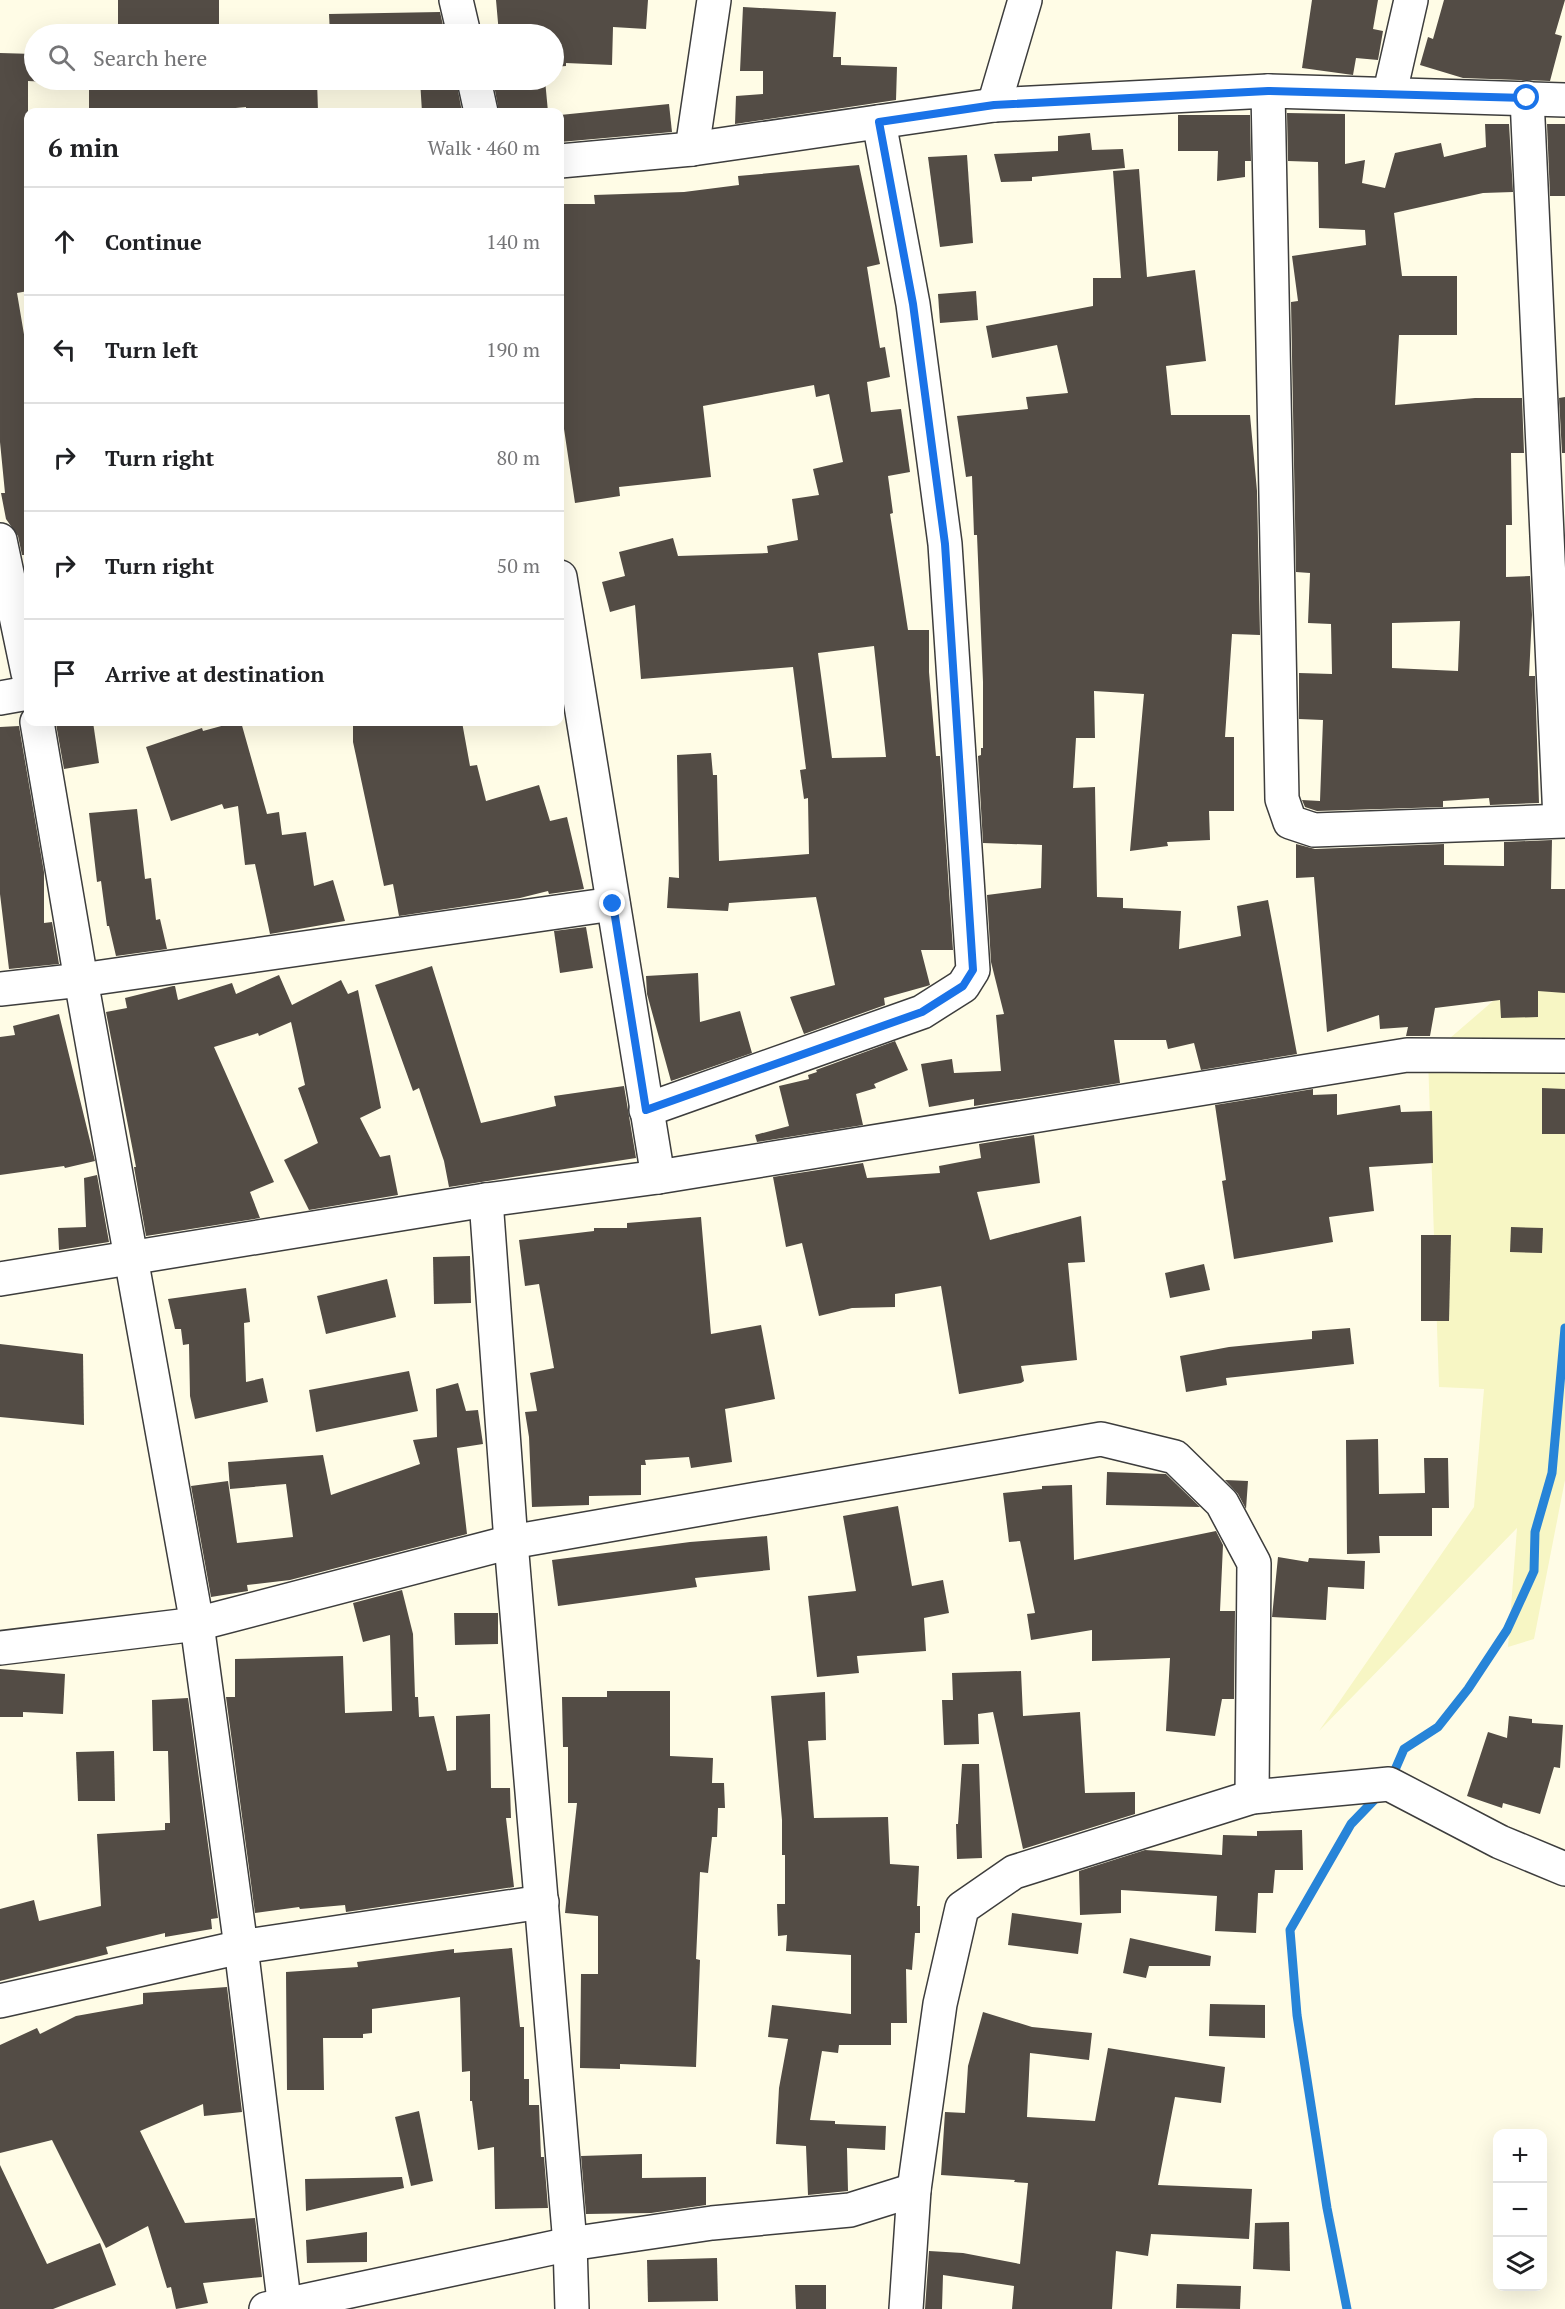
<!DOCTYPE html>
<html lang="en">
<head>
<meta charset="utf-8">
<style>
  body { margin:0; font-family:"PT Serif",serif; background:#f6f6f6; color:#202124 }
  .controls { position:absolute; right:18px; bottom:18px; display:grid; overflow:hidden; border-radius:12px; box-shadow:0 6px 24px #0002 }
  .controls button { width:54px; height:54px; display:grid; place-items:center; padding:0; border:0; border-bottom:2px solid #e0e0e0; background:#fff; color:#202124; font:30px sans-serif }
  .stop { position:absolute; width:18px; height:18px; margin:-14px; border:4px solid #1a73e8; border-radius:50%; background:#fff }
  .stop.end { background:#1a73e8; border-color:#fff; box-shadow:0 2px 6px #0008 }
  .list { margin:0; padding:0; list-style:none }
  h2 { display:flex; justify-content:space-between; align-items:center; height:78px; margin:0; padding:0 24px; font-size:26px }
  h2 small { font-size:20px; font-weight:400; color:#757577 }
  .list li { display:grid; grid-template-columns:39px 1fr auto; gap:18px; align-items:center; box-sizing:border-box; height:108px; padding:0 24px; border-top:2px solid #e0e0e0 }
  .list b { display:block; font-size:22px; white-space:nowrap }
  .list em { font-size:20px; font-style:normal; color:#757577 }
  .icon { flex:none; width:33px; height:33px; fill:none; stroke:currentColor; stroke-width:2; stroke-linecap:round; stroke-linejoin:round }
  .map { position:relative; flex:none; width:1565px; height:2309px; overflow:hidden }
  .search { position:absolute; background:#fff; box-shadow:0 6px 24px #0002; left:24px; top:24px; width:540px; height:66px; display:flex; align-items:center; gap:15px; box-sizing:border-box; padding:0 21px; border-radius:33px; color:#757577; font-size:22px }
  .panel { position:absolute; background:#fff; box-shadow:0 6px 24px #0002; left:24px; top:108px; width:540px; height:618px; border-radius:12px }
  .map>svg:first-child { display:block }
  .farmland { fill:#f7f6c4 }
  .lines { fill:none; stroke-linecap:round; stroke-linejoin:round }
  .stream { stroke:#2784d8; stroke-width:9 }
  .building { fill:#534c45; fill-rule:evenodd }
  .minor-casing { stroke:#3d3d3d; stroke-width:36 }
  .minor { stroke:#fff; stroke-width:33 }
  .route { stroke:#1a73e8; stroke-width:8 }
</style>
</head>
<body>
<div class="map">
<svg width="1565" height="2309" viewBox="0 0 1565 2309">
  <rect width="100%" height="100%" fill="#fffce6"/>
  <polygon class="farmland" points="1565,939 1565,1480 1534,1639 1508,1647 1517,1528 1319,1731 1474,1507 1484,1389 1439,1387 1428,1057"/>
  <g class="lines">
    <g class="stream">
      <polyline points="1391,1779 1404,1749 1438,1727 1468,1689 1507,1630 1534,1571 1535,1532 1552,1473 1565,1328"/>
      <polyline points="1347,2309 1327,2208 1297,2015 1290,1930 1351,1824 1379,1795"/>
    </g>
  </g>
  <g class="building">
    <polygon points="118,0 219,0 219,34 50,34 50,28 118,28"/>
    <polygon points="496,0 648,0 646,29 613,27 612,65 566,63 566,66 554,67 554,34 499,34"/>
    <polygon points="1312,0 1378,0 1373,29 1383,31 1378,60 1356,58 1353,75 1302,68"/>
    <polygon points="1444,0 1565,0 1555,34 1562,36 1550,81 1463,78 1420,65 1428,37 1433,39"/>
    <polygon points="743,7 836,12 833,57 841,57 841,65 897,67 896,100 735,124 736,96 763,94 763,71 740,71"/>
    <polygon points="440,12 445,34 330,34 329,14"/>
    <polygon points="0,53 34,54 34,80 143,80 143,83 178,80 317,80 318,112 246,112 246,107 194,112 89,112 89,84 28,81 28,291 17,293 28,358 28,555 22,555 18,536 6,519 1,493 5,493 0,442"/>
    <polygon points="420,80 456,80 462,112 422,112"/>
    <polygon points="493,80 545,80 548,112 499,112"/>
    <polygon points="669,104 672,132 560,142 560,115"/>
    <path d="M1287 113 1345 114V164L1365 160 1362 183 1385 188 1395 153 1441 143 1444 157 1486 147 1485 124H1509L1513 192 1483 193 1394 213 1402 276H1457V335H1399L1395 405 1475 398H1522L1524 453H1511L1512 525H1506V577L1530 576 1532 615 1529 676H1535L1539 803 1490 805 1489 798 1443 801V807L1317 811 1305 807 1302 800 1320 801 1323 720 1299 719V673L1332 674 1331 624 1308 623 1310 573 1296 572 1291 302 1298 301 1292 256 1366 245 1365 230 1319 228 1318 162 1288 161ZM1460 621 1458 671 1392 668V623Z"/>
    <polygon points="1178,115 1250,115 1251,161 1245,161 1245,177 1217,181 1218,151 1178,151"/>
    <polygon points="1547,124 1565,124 1565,196 1550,196"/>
    <polygon points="1090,133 1092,150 1123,149 1125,168 1032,177 1032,181 1001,182 994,154 1058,151 1058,136"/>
    <polygon points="967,155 973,243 940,247 928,157"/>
    <path d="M859 165 880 264 867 267 880 348 885 347 890 377 867 382 871 412 901 409 910 472 888 476 893 513 890 514 908 630H929V672L936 756H940L953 950H921L930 985 927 986 884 998 885 1005 804 1034 790 997 835 985 816 897 729 903 728 911 667 908 669 877 679 878 677 755 711 753 713 775H717L719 861 809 854 808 798 804 799 800 770 806 769 793 667 641 679 635 605 610 612 602 582 625 576 619 552 673 538 678 556 768 553 767 546 798 540 792 499 819 495 813 469 843 462 829 394 816 397 814 385 703 406 711 477 619 487 620 496 575 503 560 402V211H562V204H595L594 195 684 192 739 185 738 176ZM874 646 886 757 832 758 818 653Z"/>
    <polygon points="1139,169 1147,277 1195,270 1206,361 1166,366 1171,415 1250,415 1257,491 1260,635 1232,634 1225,737 1234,737 1234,811 1209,811 1210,840 1167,842 1168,846 1130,851 1144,694 1094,691 1095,738 1076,738 1073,788 1095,787 1097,897 1123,898 1123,908 1181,911 1179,949 1241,936 1237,906 1268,900 1297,1054 1201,1070 1194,1043 1168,1049 1166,1040 1114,1040 1120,1083 974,1106 974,1099 929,1107 921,1064 952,1059 954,1073 1001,1071 996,1015 1004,1014 991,962 987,895 1041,888 1042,845 983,843 978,756 981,755 981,748 983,748 983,682 977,535 974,535 972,476 966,477 957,416 1028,409 1026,397 1068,393 1057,345 992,358 986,326 1093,306 1093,278 1121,278 1113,171"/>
    <polygon points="976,291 978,320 940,323 938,294"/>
    <polygon points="1565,397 1565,453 1562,453 1559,398"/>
    <polygon points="69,722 93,722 99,763 64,769 56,724"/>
    <polygon points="236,722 241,722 267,814 279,812 282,835 306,832 314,886 333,880 345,921 270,934 255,864 245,865 238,806 224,809 222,804 171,821 146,747 202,728 203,731"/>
    <polygon points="353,722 462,722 470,766 477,765 486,801 539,785 550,821 567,817 584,889 549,894 548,891 520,898 399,916 393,884 384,886 353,742"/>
    <polygon points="19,726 44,872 44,923 52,922 59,964 9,969 0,894 0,727"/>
    <polygon points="137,809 145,879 151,878 156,920 160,919 167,949 116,956 109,926 107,926 101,881 97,882 89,813"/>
    <polygon points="1552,840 1551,889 1565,889 1565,993 1538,991 1538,1017 1501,1018 1500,1000 1435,1008 1430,1036 1406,1036 1408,1027 1380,1029 1379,1015 1327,1032 1314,877 1296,878 1296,844 1315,849 1444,844 1444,865 1504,866 1504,842"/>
    <polygon points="586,927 593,968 560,973 554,931"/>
    <polygon points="432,966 481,1123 556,1106 554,1096 624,1086 636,1158 449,1187 444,1161 419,1088 413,1091 375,985"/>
    <polygon points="698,973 700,1022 740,1011 752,1053 671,1081 647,994 646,976"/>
    <polygon points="279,975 292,1005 341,980 348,994 358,990 381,1108 360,1118 380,1157 390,1155 398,1195 309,1210 284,1160 318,1143 298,1088 305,1085 291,1022 259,1036 258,1033 214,1047 274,1182 250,1192 260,1218 146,1236 134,1167 136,1167 106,1012 127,1008 125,998 173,986 175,986 178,1000 232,983 236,994"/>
    <polygon points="59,1014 95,1161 65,1168 64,1166 0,1175 0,1037 15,1035 13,1026"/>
    <polygon points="895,1041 908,1070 874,1084 876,1088 856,1094 863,1125 757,1142 755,1135 789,1126 779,1086 809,1079 808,1075 817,1072 816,1070"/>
    <polygon points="1542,1088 1565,1089 1565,1134 1542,1134"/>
    <polygon points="1313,1089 1313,1095 1337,1094 1337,1115 1400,1105 1401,1112 1432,1111 1433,1163 1369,1167 1374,1211 1329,1217 1333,1242 1234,1259 1222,1181 1226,1180 1215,1105"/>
    <polygon points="1034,1135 1040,1183 977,1192 990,1240 1081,1216 1085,1262 1068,1263 1077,1360 1021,1366 1024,1381 1021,1383 959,1394 941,1286 895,1294 895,1307 852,1308 819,1316 802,1243 786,1247 773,1177 863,1163 867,1178 940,1173 939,1166 981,1158 979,1144"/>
    <polygon points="97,1175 109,1242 59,1250 58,1228 86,1227 84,1178"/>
    <polygon points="701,1217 711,1334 761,1325 775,1399 725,1409 732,1462 691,1468 689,1457 645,1460 646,1465 641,1465 641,1495 589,1496 589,1505 532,1507 529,1437 525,1412 537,1411 530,1373 554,1368 539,1284 525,1286 519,1240 594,1231 594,1228 627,1228 627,1223"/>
    <polygon points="1511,1227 1543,1228 1542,1253 1510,1252"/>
    <polygon points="1421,1235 1451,1235 1449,1321 1421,1321"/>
    <polygon points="470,1256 471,1303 434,1304 433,1257"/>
    <polygon points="1204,1264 1210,1290 1170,1298 1165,1273"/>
    <polygon points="387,1279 396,1317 326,1334 317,1296"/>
    <polygon points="246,1288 250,1322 244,1323 246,1382 263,1378 268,1402 195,1419 190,1396 189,1344 183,1345 181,1329 175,1329 168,1299"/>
    <polygon points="1350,1328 1354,1364 1226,1378 1227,1385 1186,1392 1180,1356 1229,1347 1312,1339 1312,1331"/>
    <polygon points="0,1344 83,1354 84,1425 0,1417"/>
    <polygon points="409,1371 418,1411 316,1432 309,1390"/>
    <polygon points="458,1383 466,1411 478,1410 483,1444 457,1448 467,1534 290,1580 247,1585 248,1591 211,1597 191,1486 228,1481 237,1543 293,1537 286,1484 230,1489 228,1462 323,1455 331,1495 420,1464 413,1440 437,1437 436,1389"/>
    <polygon points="1378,1439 1379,1494 1425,1493 1424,1458 1448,1458 1449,1508 1432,1508 1432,1536 1379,1536 1380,1553 1347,1554 1346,1440"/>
    <polygon points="1107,1472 1166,1474 1200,1507 1106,1505"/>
    <polygon points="1225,1480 1248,1481 1246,1509 1238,1494"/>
    <polygon points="1072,1485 1074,1560 1216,1531 1223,1545 1220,1611 1235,1611 1234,1699 1222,1699 1215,1736 1166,1731 1170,1658 1092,1661 1092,1630 1031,1640 1027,1614 1035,1613 1020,1541 1009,1542 1003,1493 1042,1489 1042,1486"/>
    <polygon points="898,1506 912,1586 943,1580 949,1613 924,1618 926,1651 857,1656 859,1673 817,1677 808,1596 856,1591 843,1516"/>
    <polygon points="767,1536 770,1570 695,1578 697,1587 558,1606 552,1560 690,1542"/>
    <polygon points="1278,1557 1308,1562 1309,1558 1365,1561 1364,1589 1328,1587 1326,1620 1272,1617"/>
    <polygon points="402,1590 413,1634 415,1697 418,1697 419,1717 434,1716 447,1771 456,1770 456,1716 490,1714 491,1788 510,1788 511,1818 506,1818 514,1887 346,1912 345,1905 300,1909 299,1907 255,1913 226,1697 235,1697 235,1659 343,1656 345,1713 392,1711 390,1635 363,1642 353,1603"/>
    <polygon points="454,1613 498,1613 498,1644 455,1645"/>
    <polygon points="0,1669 65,1674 63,1714 23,1712 23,1717 0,1717"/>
    <polygon points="1021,1671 1023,1716 1080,1712 1085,1793 1135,1792 1135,1814 1023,1849 993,1712 978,1714 979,1744 944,1745 942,1700 953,1700 952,1673"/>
    <polygon points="607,1691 670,1691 670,1756 713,1758 712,1783 724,1783 725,1808 718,1808 717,1837 712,1837 708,1873 700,1872 696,1959 700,1960 696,2067 620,2064 620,2069 580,2068 581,1974 598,1974 598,1916 565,1913 577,1803 568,1803 568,1747 563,1747 562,1697 607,1697"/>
    <polygon points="825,1692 826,1740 808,1741 814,1818 888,1817 890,1864 919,1866 917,1906 920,1906 920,1933 915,1933 912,1970 906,1969 907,2023 891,2023 891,2045 839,2045 838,2053 822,2051 810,2120 835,2121 835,2124 886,2126 885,2150 847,2148 848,2191 808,2195 806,2146 776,2144 779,2088 788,2039 768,2037 772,2005 851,2014 851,1955 786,1951 787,1935 778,1936 777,1904 785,1904 785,1855 782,1855 782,1820 771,1696"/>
    <polygon points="188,1698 218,1918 211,1919 212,1929 165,1937 165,1933 106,1947 108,1954 0,1981 0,1909 34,1900 39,1921 101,1906 97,1834 165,1830 165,1823 170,1823 168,1751 153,1751 152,1700"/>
    <polygon points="1509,1716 1532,1719 1532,1723 1563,1725 1560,1768 1554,1767 1540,1814 1503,1803 1502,1808 1467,1796 1488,1732 1507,1738"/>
    <polygon points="114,1751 115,1801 78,1801 76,1752"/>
    <polygon points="962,1764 979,1764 982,1858 957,1859 956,1824 958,1824"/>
    <polygon points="1302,1830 1303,1870 1275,1870 1273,1893 1258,1893 1256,1933 1215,1931 1217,1896 1121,1890 1121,1913 1080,1915 1079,1871 1145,1850 1222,1855 1223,1835 1257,1836 1257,1831"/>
    <polygon points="1012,1913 1082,1923 1078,1954 1008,1945"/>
    <polygon points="1130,1938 1211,1956 1210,1966 1149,1966 1146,1978 1123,1973"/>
    <polygon points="512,1948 520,2027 524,2027 524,2079 529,2079 529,2105 539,2105 541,2157 544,2157 548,2208 495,2209 494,2147 478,2150 472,2101 470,2101 470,2071 462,2072 460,1997 372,2009 372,2033 363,2034 363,2038 323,2038 324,2090 287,2090 286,1972 358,1967 357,1962 454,1949 454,1953"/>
    <polygon points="227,1987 242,2112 204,2116 203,2104 140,2131 185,2223 255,2218 262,2277 203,2283 208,2303 176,2309 171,2287 167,2288 148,2226 106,2248 52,2140 0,2153 0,2045 37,2028 40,2034 76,2016 143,2004 143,1993"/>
    <polygon points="1210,2004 1265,2005 1265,2038 1209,2036"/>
    <polygon points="983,2012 1032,2027 1092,2033 1089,2060 1030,2053 1027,2117 1095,2121 1108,2048 1225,2067 1221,2103 1175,2097 1158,2185 1252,2189 1249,2239 1151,2234 1148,2256 1116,2251 1112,2309 1012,2309 1014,2286 943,2275 942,2309 925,2309 929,2251 963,2253 1020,2264 1028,2183 1014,2182 1015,2180 941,2175 945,2112 965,2113 968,2066"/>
    <polygon points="419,2111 433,2181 411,2186 395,2117"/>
    <polygon points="642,2154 642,2178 706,2177 706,2205 651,2213 586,2214 581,2156"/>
    <polygon points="0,2165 47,2264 100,2243 116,2285 53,2309 0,2309"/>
    <polygon points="402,2177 404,2188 306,2211 305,2179"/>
    <polygon points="1289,2222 1290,2271 1253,2269 1255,2223"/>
    <polygon points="367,2232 367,2262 307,2263 306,2240"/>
    <polygon points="717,2258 718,2301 648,2302 647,2260"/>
    <polygon points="1177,2284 1241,2286 1240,2309 1176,2308"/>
    <polygon points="795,2285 826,2285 826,2309 796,2309"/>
  </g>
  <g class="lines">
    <g class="minor-casing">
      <g id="minor">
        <polyline points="456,0 464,34"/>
        <polyline points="474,80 481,112"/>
        <polyline points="1268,91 1282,799 1290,822 1314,830 1565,821"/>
        <polyline points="1390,92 1411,0"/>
        <polyline points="1527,98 1560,820"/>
        <polyline points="994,105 1025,0"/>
        <polyline points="692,149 714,0"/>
        <polyline points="560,161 692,149 994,105 1268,91 1565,100"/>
        <polyline points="0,540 28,673"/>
        <polyline points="560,577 658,1177"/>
        <polyline points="0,698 28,693"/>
        <polyline points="37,722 81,980 197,1624 241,1947 285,2309"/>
        <polyline points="0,989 81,980 613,904"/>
        <polyline points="646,1110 922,1012 963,986 973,970 945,544 913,304 879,122"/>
        <polyline points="486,1200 511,1542 570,2244 572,2309"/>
        <polyline points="0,1279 486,1200 658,1177 1407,1055 1565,1056"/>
        <polyline points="0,1648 197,1624 511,1542 1101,1439 1175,1457 1222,1503 1254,1563 1252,1797"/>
        <polyline points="0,2001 241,1947 542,1902"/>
        <polyline points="266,2309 570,2244 712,2223 850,2210 914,2190"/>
        <polyline points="906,2309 914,2190 940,2004 962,1908 1014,1872 1252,1797 1389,1784 1500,1842 1565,1869"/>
      </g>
    </g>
    <use href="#minor" class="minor"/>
  </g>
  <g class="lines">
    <polyline class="route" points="613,904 646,1110 922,1012 963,986 973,970 945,544 913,304 879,122 994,105 1268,91 1527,98"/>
  </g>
</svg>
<div class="controls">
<button>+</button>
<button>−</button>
<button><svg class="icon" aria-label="layers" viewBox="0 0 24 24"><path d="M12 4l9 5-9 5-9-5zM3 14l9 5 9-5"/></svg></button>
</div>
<div class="stop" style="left:1527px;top:98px"></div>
<div class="stop end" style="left:613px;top:904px"></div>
<div class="search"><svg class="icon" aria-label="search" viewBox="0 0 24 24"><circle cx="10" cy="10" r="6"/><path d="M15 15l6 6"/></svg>Search here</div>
<section class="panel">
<h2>6 min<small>Walk · 460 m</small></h2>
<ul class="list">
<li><svg class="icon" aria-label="ahead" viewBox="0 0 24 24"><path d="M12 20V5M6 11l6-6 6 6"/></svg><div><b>Continue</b></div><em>140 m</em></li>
<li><svg class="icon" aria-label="left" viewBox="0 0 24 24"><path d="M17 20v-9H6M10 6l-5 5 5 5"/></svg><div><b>Turn left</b></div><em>190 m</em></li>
<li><svg class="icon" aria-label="right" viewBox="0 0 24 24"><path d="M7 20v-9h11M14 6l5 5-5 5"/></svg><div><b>Turn right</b></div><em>80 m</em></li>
<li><svg class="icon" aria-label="right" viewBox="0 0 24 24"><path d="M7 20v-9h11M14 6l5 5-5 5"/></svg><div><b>Turn right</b></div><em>50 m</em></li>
<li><svg class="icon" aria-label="arrive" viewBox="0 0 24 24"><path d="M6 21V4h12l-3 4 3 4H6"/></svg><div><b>Arrive at destination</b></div></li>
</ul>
</section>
</div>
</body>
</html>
